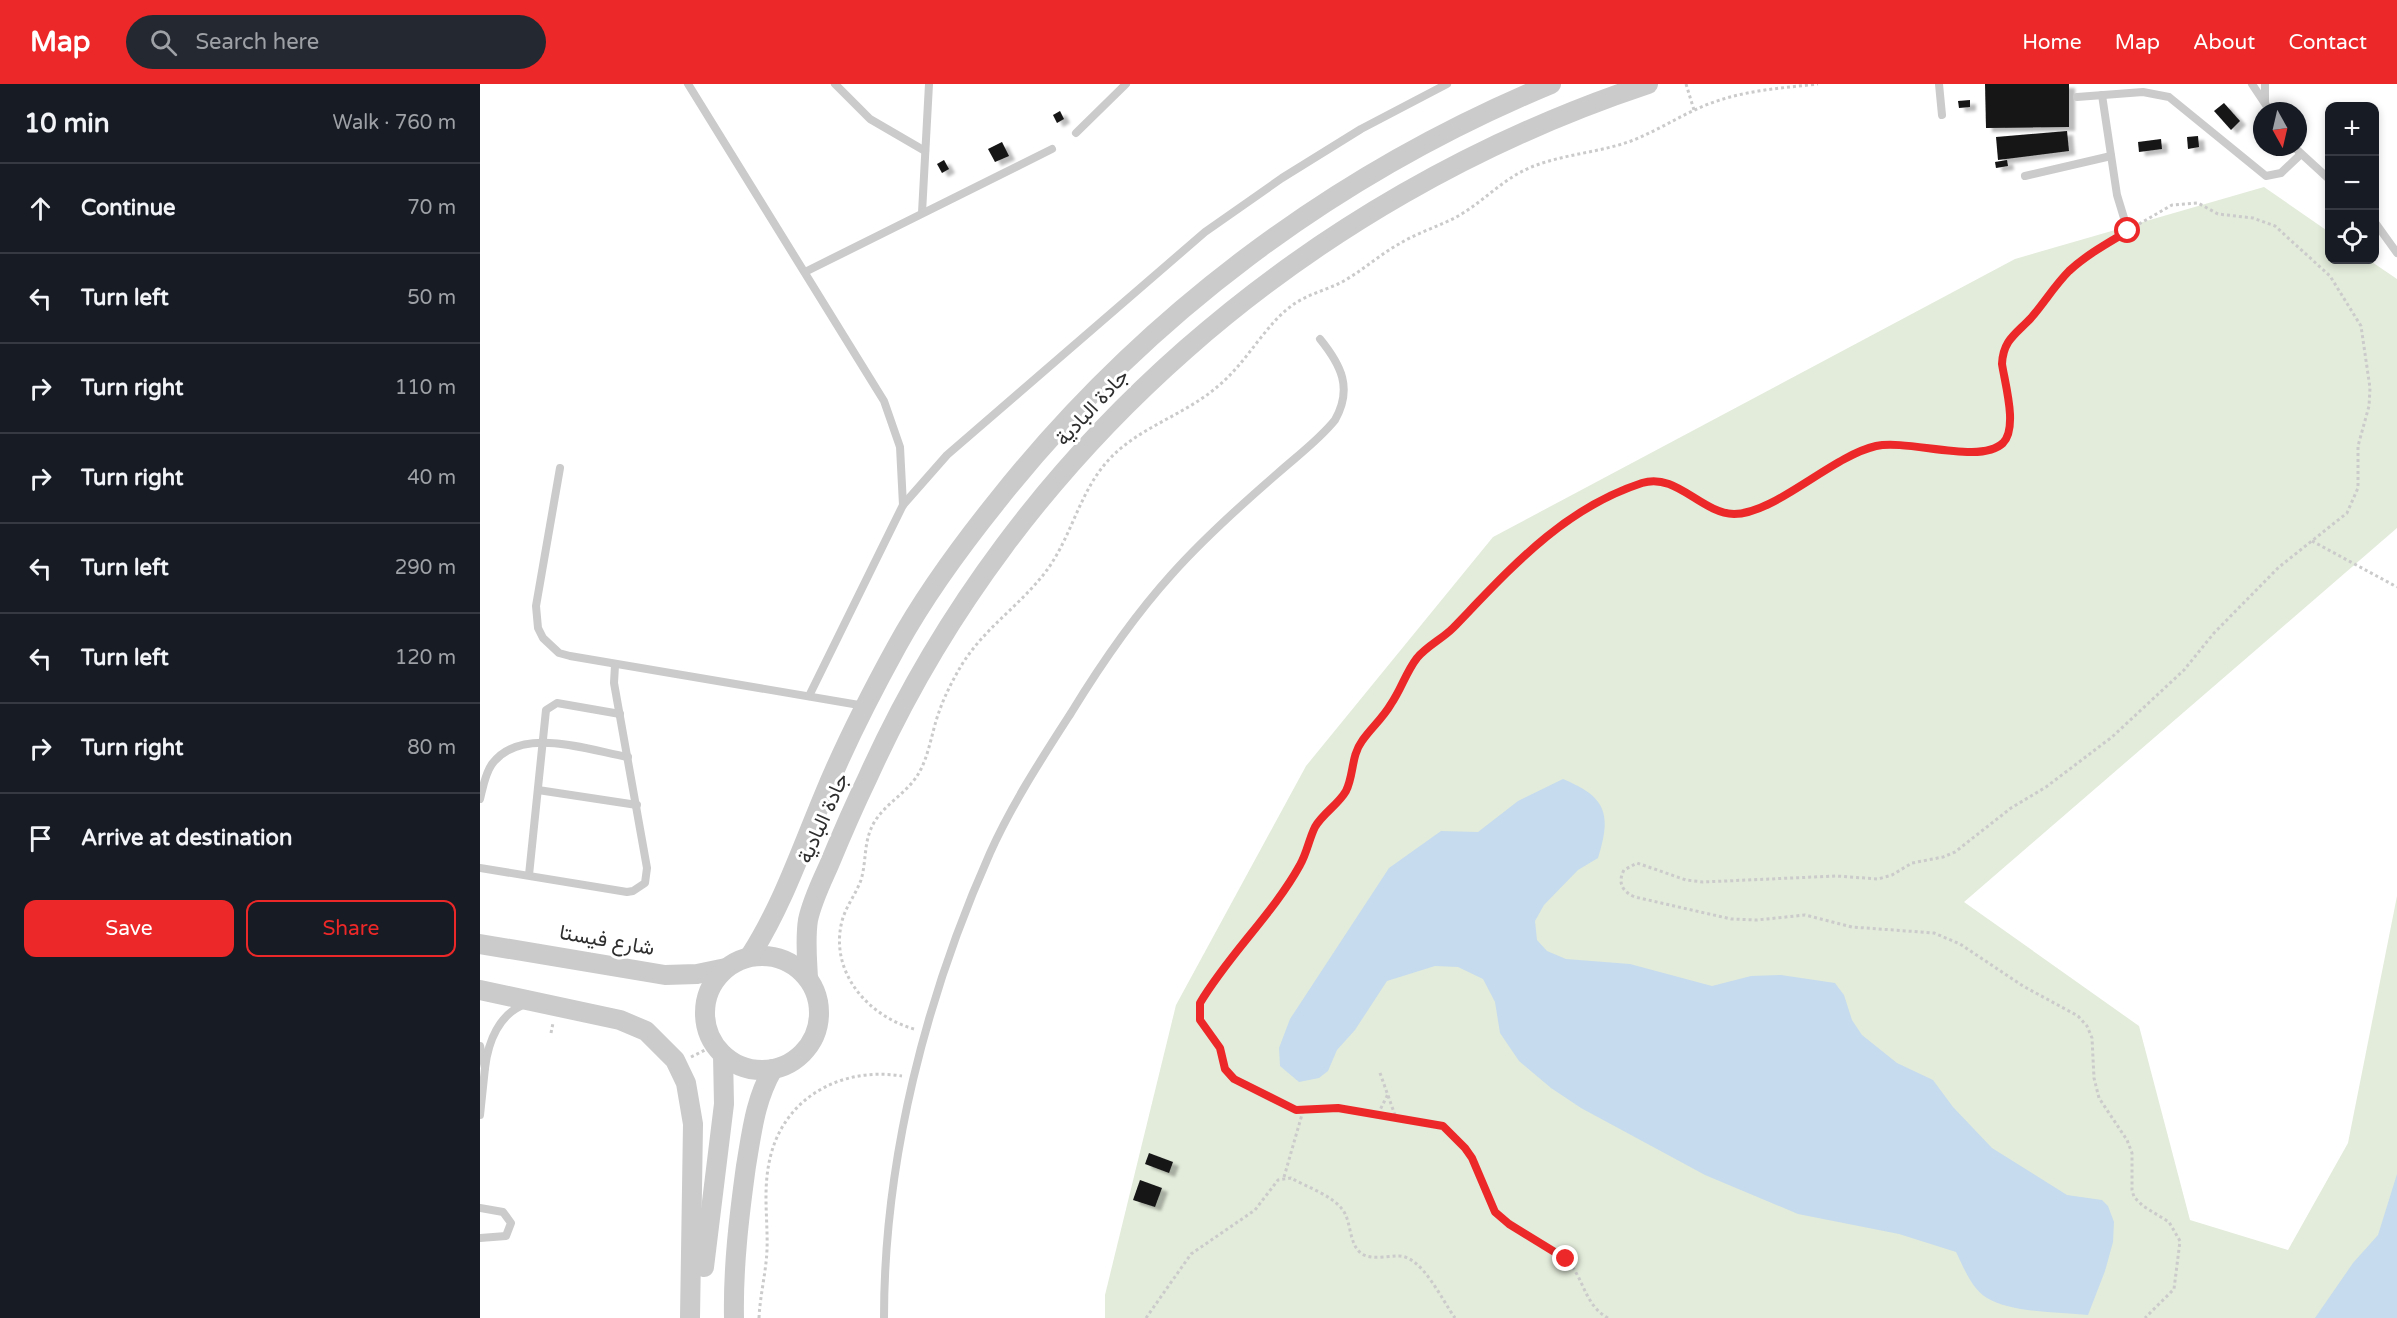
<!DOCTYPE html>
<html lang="en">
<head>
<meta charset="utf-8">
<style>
  body { margin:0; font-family:"Varela Round",Vazirmatn,sans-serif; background:#242831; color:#f1f3f6 }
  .controls { position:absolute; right:18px; top:18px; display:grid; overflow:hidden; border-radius:12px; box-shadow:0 3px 9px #0003 }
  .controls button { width:54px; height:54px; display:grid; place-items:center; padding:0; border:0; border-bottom:2px solid #363941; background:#171b24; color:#f1f3f6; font:30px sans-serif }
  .compass { position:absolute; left:1773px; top:18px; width:54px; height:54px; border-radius:50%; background:#171b24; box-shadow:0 3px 9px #0003; rotate:172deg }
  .stop { position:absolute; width:18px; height:18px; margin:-14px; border:4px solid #ed2828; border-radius:50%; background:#fff }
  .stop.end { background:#ed2828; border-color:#fff; box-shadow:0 2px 6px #0008 }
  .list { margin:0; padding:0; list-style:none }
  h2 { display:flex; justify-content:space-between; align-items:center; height:78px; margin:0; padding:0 24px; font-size:26px }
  h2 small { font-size:20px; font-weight:400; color:#9ea1a6 }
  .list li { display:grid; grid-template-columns:39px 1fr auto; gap:18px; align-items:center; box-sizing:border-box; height:90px; padding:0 24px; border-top:2px solid #363941 }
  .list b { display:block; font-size:22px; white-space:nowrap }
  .list em { font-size:20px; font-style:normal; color:#9ea1a6 }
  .actions { display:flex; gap:12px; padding:18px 24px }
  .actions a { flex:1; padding:14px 0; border:2px solid #ed2828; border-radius:12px; text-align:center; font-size:21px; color:#ed2828 }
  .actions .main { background:#ed2828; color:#fff }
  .icon { flex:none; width:33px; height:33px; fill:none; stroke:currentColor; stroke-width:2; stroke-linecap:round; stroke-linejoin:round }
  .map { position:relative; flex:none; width:1917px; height:1234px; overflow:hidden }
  header { display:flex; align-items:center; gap:36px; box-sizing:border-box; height:84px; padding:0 30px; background:#ed2828; color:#fff }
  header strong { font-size:28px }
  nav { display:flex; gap:33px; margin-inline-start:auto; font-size:21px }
  .search { width:420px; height:54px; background:#242831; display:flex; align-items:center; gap:15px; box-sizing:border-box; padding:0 21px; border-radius:33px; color:#9ea1a6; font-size:22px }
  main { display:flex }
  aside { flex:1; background:#171b24 }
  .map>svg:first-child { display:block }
  .green { fill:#e3ecdb }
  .water { fill:#c6dbed }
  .building { fill:#151515; filter:url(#shadow) }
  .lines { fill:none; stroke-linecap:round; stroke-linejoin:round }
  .path { stroke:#cbcbcb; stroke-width:3; stroke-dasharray:3 3; stroke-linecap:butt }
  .service { stroke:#cbcbcb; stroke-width:8 }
  .tertiary { stroke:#cbcbcb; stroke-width:20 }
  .route { stroke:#ed2828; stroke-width:8 }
  .labels { text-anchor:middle; stroke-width:6; stroke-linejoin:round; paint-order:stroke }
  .street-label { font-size:21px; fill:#2e2e2e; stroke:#fff }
</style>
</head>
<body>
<header>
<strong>Map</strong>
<div class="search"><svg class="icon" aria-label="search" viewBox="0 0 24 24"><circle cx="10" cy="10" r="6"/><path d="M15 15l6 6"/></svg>Search here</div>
<nav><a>Home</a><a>Map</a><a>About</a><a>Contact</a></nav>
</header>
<main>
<aside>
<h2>10 min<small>Walk · 760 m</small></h2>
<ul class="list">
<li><svg class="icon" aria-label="ahead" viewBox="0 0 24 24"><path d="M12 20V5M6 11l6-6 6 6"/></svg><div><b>Continue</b></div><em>70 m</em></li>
<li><svg class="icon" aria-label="left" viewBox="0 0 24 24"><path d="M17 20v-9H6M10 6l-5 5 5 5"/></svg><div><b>Turn left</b></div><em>50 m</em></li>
<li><svg class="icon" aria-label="right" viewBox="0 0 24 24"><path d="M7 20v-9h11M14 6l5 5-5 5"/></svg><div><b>Turn right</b></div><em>110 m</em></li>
<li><svg class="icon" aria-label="right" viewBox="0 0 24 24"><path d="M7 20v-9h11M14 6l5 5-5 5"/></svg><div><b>Turn right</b></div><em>40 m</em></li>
<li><svg class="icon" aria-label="left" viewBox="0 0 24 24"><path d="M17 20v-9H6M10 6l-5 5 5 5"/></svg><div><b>Turn left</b></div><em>290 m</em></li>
<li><svg class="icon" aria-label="left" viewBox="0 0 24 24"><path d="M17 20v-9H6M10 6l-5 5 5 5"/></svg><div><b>Turn left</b></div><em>120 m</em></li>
<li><svg class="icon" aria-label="right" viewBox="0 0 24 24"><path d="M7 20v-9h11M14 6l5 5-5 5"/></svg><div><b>Turn right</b></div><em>80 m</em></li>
<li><svg class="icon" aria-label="arrive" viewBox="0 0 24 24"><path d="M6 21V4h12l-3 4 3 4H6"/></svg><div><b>Arrive at destination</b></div></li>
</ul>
<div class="actions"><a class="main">Save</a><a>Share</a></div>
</aside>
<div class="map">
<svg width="1917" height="1234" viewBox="0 0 1917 1234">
  <defs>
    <filter id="shadow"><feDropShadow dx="6" dy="4" stdDeviation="1.5" flood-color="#0004"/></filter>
  </defs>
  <rect width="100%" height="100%" fill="#fff"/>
  <polygon class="green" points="1784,103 1849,148 1850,176 1889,176 1917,195 1917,444 1484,818 1659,942 1710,1136 1808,1166 1868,1059 1917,812 1917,1234 625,1234 625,1211 696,921 826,682 1013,453 1535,175"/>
  <g class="water">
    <path d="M1083 695C1126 713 1132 729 1118 774L1098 786 1064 821 1055 837 1057 856 1067 867 1086 875 1150 880 1232 902 1271 892 1301 891 1355 899 1364 911 1372 936 1382 951 1417 979 1453 996 1473 1023 1512 1064 1587 1111 1622 1116 1628 1122 1634 1138 1633 1158 1625 1187 1608 1231C1580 1228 1532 1229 1507 1214 1491 1204 1484 1184 1476 1168L1419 1150 1318 1130 1225 1091 1101 1024 1071 1004 1039 977 1020 949 1015 918 1003 895 978 883 955 882 907 897 875 946 857 966 848 987 839 994 819 998 800 982 799 964 810 935 909 784 961 747 998 748 1038 717Z"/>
    <polygon points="1917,1090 1917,1234 1835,1234 1873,1179 1898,1151"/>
  </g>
  <g class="building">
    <polygon points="1505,0 1589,0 1589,43 1506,44"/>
    <polygon points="1490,16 1490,23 1479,24 1478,17"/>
    <polygon points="1744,19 1760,37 1751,46 1734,27"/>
    <polygon points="580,27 584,35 577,39 573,31"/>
    <polygon points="1587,47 1589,67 1518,76 1516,53"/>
    <polygon points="1718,52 1719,63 1708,65 1707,53"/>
    <polygon points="1681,55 1682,65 1659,68 1658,58"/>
    <polygon points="522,58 529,72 515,78 508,65"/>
    <polygon points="464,76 469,85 462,89 457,80"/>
    <polygon points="1527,76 1528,82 1516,84 1515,78"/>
    <polygon points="669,1069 693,1078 689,1089 665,1080"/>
    <polygon points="660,1096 682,1104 675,1123 653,1116"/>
  </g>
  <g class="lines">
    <g class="path">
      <polyline points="1206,0 1214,26"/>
      <path d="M1659 140 1692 121 1718 119 1738 130 1773 134 1795 142 1850 192 1881 242 1890 304 1889 322 1878 362V404L1867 429 1799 483 1734 549 1704 586 1632 653 1566 703 1531 724 1475 768 1463 773 1432 779 1412 791 1398 795 1356 792 1223 798 1206 796 1157 779 1144 786C1137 799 1143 808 1155 813L1251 835 1277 836 1325 831 1372 843 1454 849 1480 860 1543 902 1598 932 1607 942 1612 954 1614 994 1619 1014 1647 1056 1652 1069V1106L1654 1113 1663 1122 1689 1138 1700 1157 1694 1205 1665 1234"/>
      <polyline points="1832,457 1917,503"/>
      <path d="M434 945C388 932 349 888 362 837 366 822 376 810 381 796 387 776 383 756 395 737 407 718 429 708 440 687 448 672 451 654 456 637 462 617 471 599 481 582 504 544 541 521 567 486 591 453 599 411 625 380 655 344 702 333 737 303 767 279 785 240 814 220 829 210 846 206 862 198 882 187 899 171 919 160 938 148 961 142 980 131 1005 116 1022 96 1049 84 1082 70 1118 69 1151 57 1180 46 1205 28 1234 18 1268 6 1302 4 1338 0"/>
      <polyline points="71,949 73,939"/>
      <polyline points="211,973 227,965"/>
      <polyline points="900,989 916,1034"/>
      <polyline points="898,1030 908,1010"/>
      <polyline points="804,1093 823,1027"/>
      <path d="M279 1234C280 1211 286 1189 287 1166 288 1137 283 1109 289 1079 301 1015 360 982 422 992"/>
      <path d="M666 1234 711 1170 775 1126 798 1096 811 1094C827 1103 851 1111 862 1125 872 1137 868 1160 882 1170 892 1176 907 1172 919 1172 942 1172 962 1216 975 1234"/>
      <path d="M1128 1234C1104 1221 1104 1193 1086 1175 1066 1155 1031 1150 1014 1126 994 1099 995 1054 958 1040L858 1024 816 1026 754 995 745 985 740 964 721 936 720 919 820 781 835 744 867 705 878 663 911 621 938 573 970 547 1033 480 1067 451 1102 426 1168 397 1187 399 1232 425 1263 429 1284 422 1371 372 1393 363 1416 359 1491 368 1515 365 1526 356 1531 342 1522 280 1530 253 1549 236 1590 187 1638 153"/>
    </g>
    <g class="service">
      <polyline points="208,0 404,317 420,363 423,421"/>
      <polyline points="355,0 390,35 445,67"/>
      <polyline points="1459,0 1462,31"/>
      <polyline points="1772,0 1790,27"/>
      <polyline points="1785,0 1785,17"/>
      <polyline points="1622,11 1637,111 1648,147"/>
      <polyline points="1597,13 1663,8 1689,13 1786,92 1801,89 1821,70"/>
      <polyline points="596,49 646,0"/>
      <polyline points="1814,63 1850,96"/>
      <polyline points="1545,92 1631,72"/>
      <polyline points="442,129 449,0"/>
      <polyline points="1894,137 1917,169"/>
      <polyline points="325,188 572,65"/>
      <polyline points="80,384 56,522 58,544 63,554 79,569 90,572 385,622"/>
      <polyline points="329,612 423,421 467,371 725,148 802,94 881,45 967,0"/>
      <polyline points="58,706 157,721"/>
      <path d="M0 715C3 703 5 690 12 680 41 641 108 666 148 673"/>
      <polyline points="0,784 147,808 153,807 165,799 167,784 134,599 135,581"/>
      <polyline points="49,791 66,626 77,619 140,630"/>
      <polyline points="0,962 5,984 0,1031"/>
      <path d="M5 984C8 958 19 929 46 920"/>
      <polyline points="0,1124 23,1128 31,1139 26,1152 0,1154"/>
      <path d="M404 1234C404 1075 446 913 510 769 532 720 562 674 591 629 621 580 654 532 692 490 725 453 761 421 798 389 817 372 839 356 855 336 873 304 861 281 840 255"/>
    </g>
    <g class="tertiary">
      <polyline points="0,860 185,891 217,890 246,884"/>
      <circle cx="282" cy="929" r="57"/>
      <path d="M270 872C302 822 321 766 344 711 365 660 390 611 417 562 445 511 481 462 518 416 664 232 854 90 1071 0"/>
      <path d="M328 894C327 874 325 855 328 836 332 817 341 799 349 781 361 752 374 722 388 693 536 363 828 113 1168 0"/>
      <polyline points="0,906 140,936 166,947 195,976 206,999 213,1040 210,1234"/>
      <polyline points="224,1183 244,1020 243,971"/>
      <path d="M254 1234C253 1183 259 1133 266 1082 272 1047 275 1016 293 985"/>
    </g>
  </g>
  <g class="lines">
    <path class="route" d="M1086 1175 1029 1140 1015 1128 992 1074 985 1064 963 1042 858 1024 816 1026 754 995 745 985 740 964 720 936V919C749 870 793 830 820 781 827 769 829 755 835 743 843 729 858 721 866 707 874 691 871 672 882 657 891 644 903 634 911 620 921 606 926 588 937 574 947 562 962 555 973 544 1030 485 1082 425 1162 399 1196 388 1221 429 1254 430 1295 430 1352 372 1396 362 1429 355 1500 381 1523 359 1538 344 1525 300 1522 280 1523 256 1536 250 1551 234 1564 219 1575 201 1589 187 1606 171 1628 159 1648 147"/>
  </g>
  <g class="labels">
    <g class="street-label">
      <text transform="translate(612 323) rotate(-47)" y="7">جادة البادية</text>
      <text transform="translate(343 734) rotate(-66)" y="7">جادة البادية</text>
      <text transform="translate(127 856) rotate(10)" y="7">شارع فيستا</text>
    </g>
  </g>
</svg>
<div class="controls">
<button>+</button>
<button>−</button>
<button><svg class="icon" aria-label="locate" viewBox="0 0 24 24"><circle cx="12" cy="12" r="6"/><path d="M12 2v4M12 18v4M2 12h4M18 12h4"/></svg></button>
</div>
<svg class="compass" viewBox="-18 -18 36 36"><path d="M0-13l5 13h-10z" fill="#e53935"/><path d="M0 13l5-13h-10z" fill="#9ea1a6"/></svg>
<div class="stop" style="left:1648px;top:147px"></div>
<div class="stop end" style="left:1086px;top:1175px"></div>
</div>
</main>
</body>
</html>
